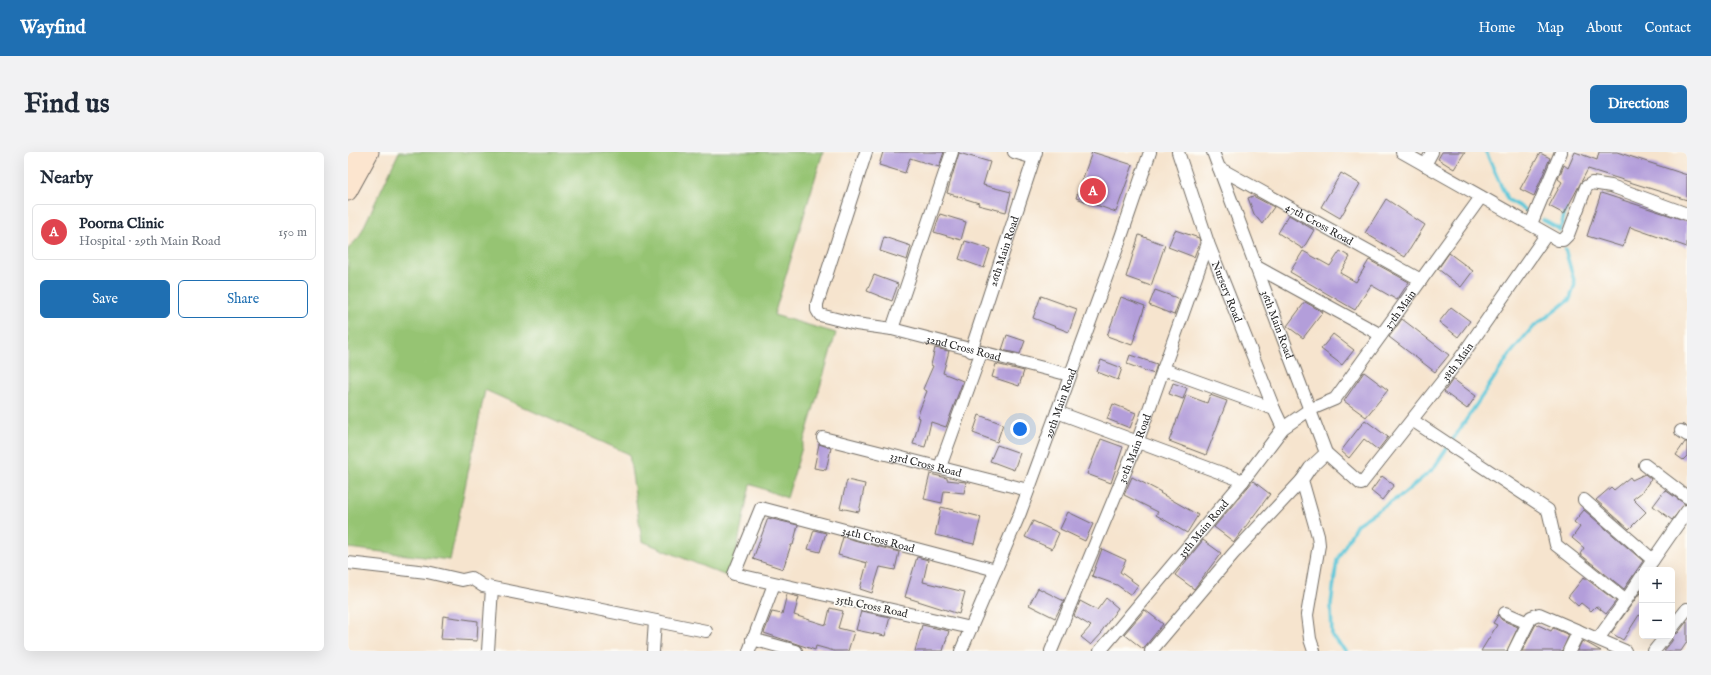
<!DOCTYPE html>
<html lang="en">
<head>
<meta charset="utf-8">
<style>
  body { margin:0; font-family:"IM FELL English",serif; background:#f2f2f3; color:#1f2937 }
  .controls { position:absolute; right:12px; bottom:12px; display:grid; overflow:hidden; border-radius:6px; box-shadow:0 4px 16px #0002 }
  .controls button { width:36px; height:36px; display:grid; place-items:center; padding:0; border:0; border-bottom:1px solid #e0e1e3; background:#fff; color:#1f2937; font:20px sans-serif }
  .you { position:absolute; left:672px; top:277px; width:14px; height:14px; margin:-10px; border:3px solid #fff; border-radius:50%; background:#1a73e8; box-shadow:0 0 0 6px #1a73e833 }
  .badge { display:grid; place-items:center; width:26px; height:26px; border-radius:50%; background:#1f6fb2; color:#fff; font-size:13px; font-weight:700 }
  .pin { position:absolute; translate:-50% -50%; border:2px solid #fff; box-shadow:0 1px 4px #0006 }
  .list { margin:0; padding:0; list-style:none }
  h2 { display:flex; justify-content:space-between; align-items:center; height:52px; margin:0; padding:0 16px; font-size:17px }
  h2 small { font-size:13px; font-weight:400; color:#747a83 }
  .list li { display:grid; grid-template-columns:26px 1fr auto; gap:12px; align-items:center; box-sizing:border-box; height:56px; margin:0 8px 8px; padding:0 8px; border:1px solid #e0e1e3; border-radius:6px }
  .list b { display:block; font-size:15px; white-space:nowrap }
  .list p { margin:0; font-size:13px; white-space:nowrap; color:#747a83 }
  .list em { font-size:13px; font-style:normal; color:#747a83 }
  .actions { display:flex; gap:8px; padding:12px 16px }
  .actions a { flex:1; padding:9px 0; border:1px solid #1f6fb2; border-radius:6px; text-align:center; font-size:14px; color:#1f6fb2 }
  .actions .main { background:#1f6fb2; color:#fff }
  .map { position:relative; flex:none; width:1339px; height:499px; overflow:hidden; border-radius:6px }
  header { display:flex; align-items:center; gap:24px; box-sizing:border-box; height:56px; padding:0 20px; background:#1f6fb2; color:#fff }
  header strong { font-size:19px }
  nav { display:flex; gap:22px; margin-inline-start:auto; font-size:14px }
  .intro { display:flex; align-items:center; justify-content:space-between; box-sizing:border-box; height:96px; padding:0 24px }
  h1 { margin:0; font-size:28px }
  .button { padding:10px 18px; border-radius:6px; background:#1f6fb2; color:#fff; font-size:14px; font-weight:700 }
  main { display:flex; gap:24px; padding:0 24px }
  aside { flex:1; background:#fff; border-radius:6px; box-shadow:0 4px 16px #0002 }
  .map>svg:first-child { display:block }
  .green { fill:#96c473; stroke:#60784f }
  .lines { fill:none; stroke-linecap:round; stroke-linejoin:round }
  .stream { stroke:#5ec7d9; stroke-width:3.5 }
  .building { fill:#b39eda }
  .minor-casing { stroke:#726c64; stroke-width:14 }
  .secondary-casing { stroke:#726c64; stroke-width:19 }
  .minor { stroke:#fff; stroke-width:12 }
  .secondary { stroke:#fce5cf; stroke-width:17 }
  .labels { text-anchor:middle; stroke-width:3.5; stroke-linejoin:round; paint-order:stroke }
  .street-label { font-size:11px; fill:#2b2b2b; stroke:#fdfcf7 }
</style>
</head>
<body>
<header>
<strong>Wayfind</strong>
<nav><a>Home</a><a>Map</a><a>About</a><a>Contact</a></nav>
</header>
<div class="intro"><h1>Find us</h1><a class="button">Directions</a></div>
<main>
<aside>
<h2>Nearby<small></small></h2>
<ul class="list">
<li><span class="badge" style="background:#e0444e">A</span><div><b>Poorna Clinic</b><p>Hospital · 29th Main Road</p></div><em>150 m</em></li>
</ul>
<div class="actions"><a class="main">Save</a><a>Share</a></div>
</aside>
<div class="map">
<svg width="1339" height="499" viewBox="0 0 1339 499">
  <rect width="100%" height="100%" fill="#fdfcf7"/>
  <filter id="ink" filterUnits="userSpaceOnUse"><feTurbulence type="fractalNoise" baseFrequency=".025" numOctaves="2"/><feDisplacementMap in="SourceGraphic" scale="8" xChannelSelector="R" yChannelSelector="G"/><feConvolveMatrix kernelMatrix="1 2 1 2 8 2 1 2 1" color-interpolation-filters="sRGB"/></filter>
  <filter id="wash" filterUnits="userSpaceOnUse"><feTurbulence type="fractalNoise" baseFrequency=".012" numOctaves="4" result="noise"/><feDisplacementMap in="SourceGraphic" scale="16" xChannelSelector="R" yChannelSelector="G"/><feGaussianBlur stdDeviation="0.9" result="paint"/><feColorMatrix in="noise" values="0 0 0 0 0 0 0 0 0 0 0 0 0 0 0 0 0 1.4 0 .05"/><feComposite in="paint" operator="in"/></filter>
  <g filter="url(#wash)">
    <rect width="100%" height="100%" fill="#f6e4ce"/>
    <polygon class="green" points="51,0 475,0 426,163 488,181 439,346 402,332 383,426 294,389 281,302 137,238 102,408 0,396 0,97 11,85"/>
    <g class="lines">
      <g class="stream">
        <polyline points="1138,0 1159,47 1179,59"/>
        <polyline points="1195,68 1211,77 1212,79 1218,56"/>
        <polyline points="998,499 984,484 983,452 989,408 1009,372 1054,343 1085,317 1163,201 1183,177 1222,147 1227,132 1217,97"/>
      </g>
    </g>
    <g id="blocks">
      <g class="building">
        <polygon points="535,0 596,0 591,15 562,6 557,21 531,13"/>
        <polygon points="744,0 785,13 768,60 728,46"/>
        <polygon points="1094,0 1117,0 1106,17 1090,7"/>
        <polygon points="1227,0 1249,8 1251,0 1269,0 1339,23 1339,48 1240,17 1216,62 1201,54 1214,30 1210,27 1216,13 1220,16"/>
        <polygon points="611,1 642,10 635,33 663,40 658,60 630,53 631,51 599,41"/>
        <polygon points="1192,1 1202,6 1186,44 1172,37"/>
        <polygon points="993,21 1012,32 992,66 973,55"/>
        <polygon points="1253,41 1339,69 1339,95 1282,75 1275,95 1239,84"/>
        <polygon points="905,44 926,55 914,72 906,62 900,46"/>
        <polygon points="1038,47 1077,73 1057,105 1017,81"/>
        <polygon points="592,62 618,70 613,88 586,80"/>
        <polygon points="941,63 966,78 955,97 930,81"/>
        <polygon points="827,78 851,86 852,90 846,105 820,95"/>
        <polygon points="791,83 817,93 803,134 778,125"/>
        <polygon points="536,85 563,94 559,108 532,99"/>
        <polygon points="617,89 642,97 636,116 611,107"/>
        <polygon points="955,99 982,114 992,99 1002,105 992,121 1008,130 1021,108 1061,130 1049,148 1023,133 1007,158 942,120"/>
        <polygon points="1101,101 1125,119 1113,135 1090,117"/>
        <polygon points="526,123 550,132 544,149 519,139"/>
        <polygon points="807,138 832,147 826,163 801,153"/>
        <polygon points="693,144 729,157 721,180 685,166"/>
        <polygon points="773,145 797,154 784,193 759,184"/>
        <polygon points="957,150 975,160 955,186 939,174"/>
        <polygon points="1103,155 1122,169 1110,185 1091,170"/>
        <polygon points="1054,167 1101,203 1087,220 1041,185"/>
        <polygon points="985,182 1006,198 994,213 973,197"/>
        <polygon points="659,183 677,189 672,202 654,198"/>
        <polygon points="587,196 601,199 595,221 615,229 598,275 583,270 577,295 565,292 572,266 569,265 579,239 575,237 585,214 583,213"/>
        <polygon points="782,203 809,212 806,222 779,212"/>
        <polygon points="753,208 774,216 770,228 749,220"/>
        <polygon points="648,212 676,219 671,234 644,225"/>
        <polygon points="1016,220 1040,238 1018,265 996,249"/>
        <polygon points="1105,227 1128,244 1119,257 1096,240"/>
        <polygon points="825,231 839,236 835,247 821,242"/>
        <polygon points="838,243 859,251 862,243 879,249 858,303 821,289"/>
        <polygon points="765,252 788,261 782,276 759,267"/>
        <polygon points="631,263 655,272 649,290 625,281"/>
        <polygon points="1017,268 1040,285 1030,298 1016,287 1001,306 993,299"/>
        <polygon points="753,287 775,295 763,331 739,322"/>
        <polygon points="1337,290 1339,290 1339,304 1335,308 1328,303"/>
        <polygon points="471,292 483,296 478,318 466,316"/>
        <polygon points="649,293 672,301 666,318 642,309"/>
        <polygon points="582,322 599,326 599,328 618,330 616,341 596,339 594,351 576,347"/>
        <polygon points="1297,322 1303,327 1294,340 1285,347 1298,360 1281,377 1248,348 1263,335 1266,338 1282,325 1284,328"/>
        <polygon points="1034,324 1046,333 1034,348 1023,339"/>
        <polygon points="784,325 813,340 812,341 850,363 839,381 808,363 810,360 776,343"/>
        <polygon points="499,328 517,332 511,360 492,356"/>
        <polygon points="905,329 922,342 886,390 866,375"/>
        <polygon points="1317,338 1337,352 1324,368 1305,354"/>
        <polygon points="593,355 633,365 626,392 587,383"/>
        <polygon points="1236,358 1295,409 1276,437 1232,402 1236,396 1224,386 1232,375 1226,370"/>
        <polygon points="720,360 745,372 737,389 712,377"/>
        <polygon points="420,366 450,373 445,393 443,393 435,417 405,407"/>
        <polygon points="685,369 711,381 704,397 677,385"/>
        <polygon points="466,378 478,381 472,400 460,397"/>
        <polygon points="495,385 551,400 547,418 532,415 524,441 512,437 519,411 490,403"/>
        <polygon points="855,388 873,401 846,437 827,423"/>
        <polygon points="754,397 778,408 772,420 790,433 783,443 769,433 744,424"/>
        <polygon points="569,405 580,408 575,430 617,440 611,462 557,445"/>
        <polygon points="1236,425 1268,449 1258,462 1248,454 1243,459 1233,451 1230,454 1220,445"/>
        <polygon points="690,436 716,449 707,466 681,453"/>
        <polygon points="1294,438 1294,465 1291,463 1275,488 1263,481"/>
        <polygon points="439,442 451,445 446,463 478,473 482,456 495,459 490,476 506,480 500,499 486,499 468,494 467,498 416,481 424,460 434,462"/>
        <polygon points="758,446 770,456 753,480 754,481 743,493 733,485 743,474 726,464 732,449 749,458"/>
        <polygon points="797,458 815,472 795,497 776,482"/>
        <polygon points="513,459 542,465 537,484 508,478"/>
        <polygon points="1150,463 1154,468 1170,475 1159,499 1133,499 1149,473 1145,471"/>
        <polygon points="95,464 130,469 129,489 93,487"/>
        <polygon points="1339,469 1339,490 1333,499 1316,499 1324,489 1325,483 1330,481"/>
        <polygon points="1188,472 1203,479 1205,476 1221,483 1214,499 1174,499"/>
        <polygon points="574,473 601,479 595,499 567,499"/>
        <polygon points="1234,489 1239,491 1253,499 1229,499"/>
      </g>
    </g>
  </g>
  <g filter="url(#ink)">
    <use href="#blocks" fill-opacity="0" stroke="#726c64" stroke-width="1"/>
    <g class="lines">
      <g class="minor-casing">
        <g id="minor">
          <path id="s1" d="M518 0 469 152V158L472 163 508 172 544 177 722 223"/>
          <polyline points="666,0 686,6"/>
          <path id="s2" d="M830 0 860 91 926 257 935 276"/>
          <path id="s3" d="M865 0 978 301 1013 332 1111 208 1198 83"/>
          <polyline points="1054,0 1210,88 1215,88 1220,83 1238,35 1244,31 1263,34 1339,62"/>
          <polyline points="1077,13 1084,0"/>
          <path id="s4" d="M871 16 1073 128"/>
          <polyline points="1183,72 1213,0"/>
          <polyline points="907,114 1033,183"/>
          <polyline points="544,177 604,0"/>
          <path id="s5" d="M623 199 688 0"/>
          <polyline points="815,217 926,257"/>
          <polyline points="709,260 895,329"/>
          <polyline points="1064,268 1200,358 1208,393 1278,448 1250,487"/>
          <polyline points="1333,279 1339,283"/>
          <path id="s6" d="M475 286 680 338"/>
          <polyline points="1297,313 1339,345"/>
          <polyline points="592,315 633,201"/>
          <polyline points="1236,348 1305,408"/>
          <polyline points="0,411 79,420 114,428 123,426 135,434 358,479"/>
          <polyline points="1298,418 1339,359"/>
          <polyline points="1278,448 1294,424"/>
          <polyline points="1157,461 1180,471"/>
          <path id="s7" d="M623 476 386 422 413 356 648 418"/>
          <polyline points="1324,476 1339,457"/>
          <polyline points="404,487 448,499"/>
          <polyline points="140,499 144,436"/>
          <polyline points="305,499 307,469"/>
          <polyline points="401,499 426,432"/>
          <path id="s8" d="M613 499 672 361 773 85 802 0"/>
          <path id="s9" d="M703 499 789 291 860 91"/>
          <path id="s10" d="M752 499 895 329 935 276 961 258 987 247 1133 45"/>
          <polyline points="803,499 885,402 954,328"/>
          <polyline points="966,499 962,487 959,463 971,393 970,384 954,328 962,316 978,301"/>
          <polyline points="1166,499 1183,465 1191,462 1277,499"/>
          <polyline points="1221,499 1231,479"/>
          <polyline points="1306,499 1318,484"/>
        </g>
      </g>
      <g class="secondary-casing">
        <g id="secondary">
          <polyline points="0,14 7,0"/>
          <polyline points="0,40 22,0"/>
        </g>
      </g>
      <use href="#minor" class="minor"/>
      <use href="#secondary" class="secondary"/>
    </g>
  </g>
  <g class="labels">
    <g class="street-label">
      <text dy="4" stroke="none"><textPath href="#s4" startOffset="115">47th Cross Road</textPath></text>
      <text dy="4" stroke="none"><textPath href="#s5" startOffset="105">26th Main Road</textPath></text>
      <text dy="4" stroke="none"><textPath href="#s2" startOffset="148">Nursery Road</textPath></text>
      <text dy="4" stroke="none"><textPath href="#s10" startOffset="459">37th Main</textPath></text>
      <text dy="4" stroke="none"><textPath href="#s3" startOffset="184">36th Main Road</textPath></text>
      <text dy="4" stroke="none"><textPath href="#s1" startOffset="319">32nd Cross Road</textPath></text>
      <text dy="4" stroke="none"><textPath href="#s3" startOffset="524">38th Main</textPath></text>
      <text dy="4" stroke="none"><textPath href="#s8" startOffset="267">29th Main Road</textPath></text>
      <text dy="4" stroke="none"><textPath href="#s9" startOffset="219">30th Main Road</textPath></text>
      <text dy="4" stroke="none"><textPath href="#s6" startOffset="106">33rd Cross Road</textPath></text>
      <text dy="4" stroke="none"><textPath href="#s10" startOffset="160">35th Main Road</textPath></text>
      <text dy="4" stroke="none"><textPath href="#s7" startOffset="436">34th Cross Road</textPath></text>
      <text transform="translate(524 454) rotate(12)" y="4">35th Cross Road</text>
    </g>
  </g>
</svg>
<div class="controls">
<button>+</button>
<button>−</button>
</div>
<div class="you"></div>
<div class="pin badge" style="left:745px;top:39px;background:#e0444e">A</div>
</div>
</main>
</body>
</html>
